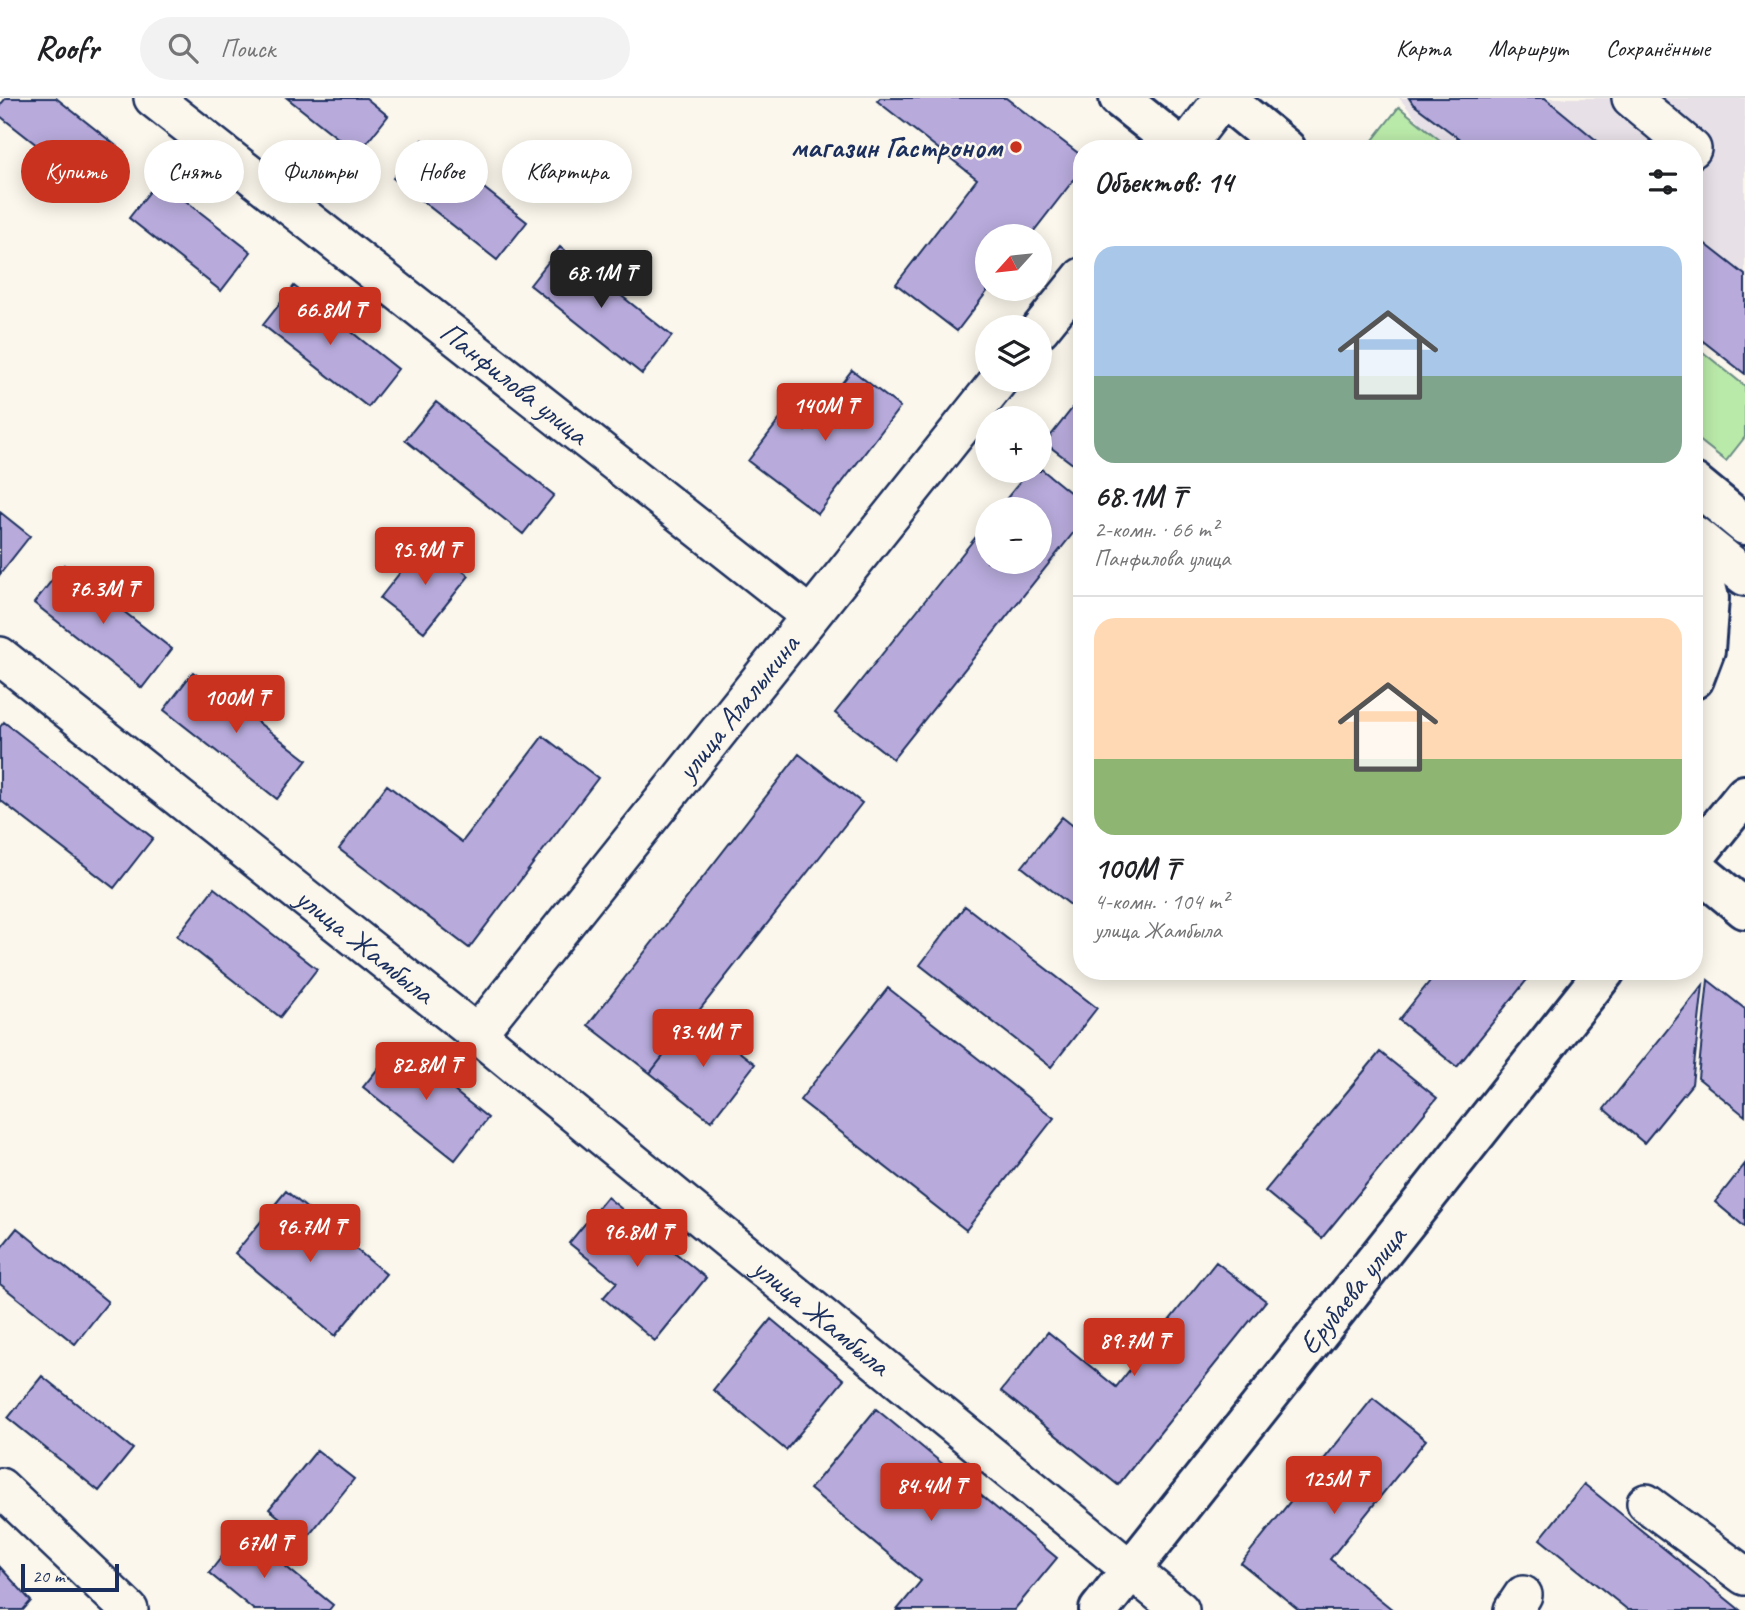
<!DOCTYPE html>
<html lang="ru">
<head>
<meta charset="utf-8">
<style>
	:root { --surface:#fff; --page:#f2f2f2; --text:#202124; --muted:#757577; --line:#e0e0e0; --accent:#c8321e }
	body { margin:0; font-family:Caveat,sans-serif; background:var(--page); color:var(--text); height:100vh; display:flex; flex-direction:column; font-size:26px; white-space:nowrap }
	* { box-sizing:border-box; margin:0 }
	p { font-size:23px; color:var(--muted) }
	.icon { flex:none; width:38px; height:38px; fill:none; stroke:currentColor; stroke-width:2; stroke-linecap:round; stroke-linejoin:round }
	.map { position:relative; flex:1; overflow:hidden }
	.sheet { position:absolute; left:1073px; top:42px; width:630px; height:840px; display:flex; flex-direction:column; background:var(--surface); border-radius:28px; box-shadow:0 4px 18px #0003 }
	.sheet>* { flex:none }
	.top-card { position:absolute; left:21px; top:42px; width:665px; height:63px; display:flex; gap:14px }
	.needle { width:46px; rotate:243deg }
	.fabs { position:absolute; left:975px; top:126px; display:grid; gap:14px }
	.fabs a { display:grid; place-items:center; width:77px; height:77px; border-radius:50%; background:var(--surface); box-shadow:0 4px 18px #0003; font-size:35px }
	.scale { position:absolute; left:21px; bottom:18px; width:98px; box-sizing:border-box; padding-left:7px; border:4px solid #1b2f5e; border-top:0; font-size:19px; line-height:24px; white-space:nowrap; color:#1b2f5e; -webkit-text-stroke:5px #fbf7ec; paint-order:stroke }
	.price { position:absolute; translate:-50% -60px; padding:0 16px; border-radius:7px; background:var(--accent); color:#fff; font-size:23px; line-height:46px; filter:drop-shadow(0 2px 4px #0008) }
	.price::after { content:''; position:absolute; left:50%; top:42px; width:21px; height:16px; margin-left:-10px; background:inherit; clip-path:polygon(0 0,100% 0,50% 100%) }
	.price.active { background:#222; color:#fff }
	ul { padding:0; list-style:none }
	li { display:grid; align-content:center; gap:14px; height:371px; padding:0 21px }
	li+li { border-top:2px solid var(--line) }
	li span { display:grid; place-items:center; height:217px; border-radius:21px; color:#555 }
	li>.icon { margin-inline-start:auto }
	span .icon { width:126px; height:126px; fill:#fffc; stroke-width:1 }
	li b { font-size:30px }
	h2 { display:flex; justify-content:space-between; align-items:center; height:84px; padding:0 21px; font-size:30px }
	.tag { padding:0 24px; border-radius:32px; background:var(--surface); box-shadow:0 4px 18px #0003; font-size:24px; line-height:63px }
	.tag.active { background:var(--accent); color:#fff }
	header { display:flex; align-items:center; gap:42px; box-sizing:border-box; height:98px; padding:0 35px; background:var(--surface); border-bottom:2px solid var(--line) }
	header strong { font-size:33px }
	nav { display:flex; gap:38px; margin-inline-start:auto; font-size:24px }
	.search { width:490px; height:63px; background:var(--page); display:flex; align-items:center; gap:18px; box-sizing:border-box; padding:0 24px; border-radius:38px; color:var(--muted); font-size:26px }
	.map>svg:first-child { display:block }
	.built { fill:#e7e0e7 }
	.green { fill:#baeaa9; stroke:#6a8c84; stroke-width:2 }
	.building { fill:#b8abdc; stroke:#1b2f5e; stroke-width:2 }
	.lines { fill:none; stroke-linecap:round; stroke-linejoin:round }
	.minor-casing { stroke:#1b2f5e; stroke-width:42 }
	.major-casing { stroke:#1b2f5e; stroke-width:44 }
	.minor { stroke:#fbf7ec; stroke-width:37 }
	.major { stroke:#fbf7ec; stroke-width:38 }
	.poi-dot { fill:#c8321e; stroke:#fbf7ec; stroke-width:2.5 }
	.labels { text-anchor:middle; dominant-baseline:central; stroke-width:5; stroke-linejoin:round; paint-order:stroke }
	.poi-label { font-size:30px; font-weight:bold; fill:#1b2f5e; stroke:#fbf7ec; text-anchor:end }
	.street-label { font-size:30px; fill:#1b2f5e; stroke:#fbf7ec }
</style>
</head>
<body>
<header>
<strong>Roofr</strong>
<div class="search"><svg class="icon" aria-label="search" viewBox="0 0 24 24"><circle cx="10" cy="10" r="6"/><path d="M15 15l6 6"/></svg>Поиск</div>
<nav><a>Карта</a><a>Маршрут</a><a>Сохранённые</a></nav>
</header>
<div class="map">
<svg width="1745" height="1512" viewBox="0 0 1745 1512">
	<rect width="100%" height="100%" fill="#fbf7ec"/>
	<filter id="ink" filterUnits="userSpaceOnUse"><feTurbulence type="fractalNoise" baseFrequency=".0143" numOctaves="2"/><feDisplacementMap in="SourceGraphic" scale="14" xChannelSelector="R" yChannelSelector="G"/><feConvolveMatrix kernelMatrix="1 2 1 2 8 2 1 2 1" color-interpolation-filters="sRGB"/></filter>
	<g filter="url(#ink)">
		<path class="built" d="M1399 0H1745V277L1694 237V51H1453L1422 27Z"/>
		<path class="green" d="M1399 9 1451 51H1366Z
			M1694 247 1745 288V339L1726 363 1694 338Z"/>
		<path class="building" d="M6 0H56L124 54 94 92 0 18V7Z
			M287 0H366L388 18 358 56Z
			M880 0H1006L1082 58V71L1030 138H987V191H989L957 233 896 186 977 81 877 3Z
			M1409 0H1545L1607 51H1473L1413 6Z
			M423 42 527 124 497 162 393 80Z
			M159 82 251 154 221 193 129 120Z
			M1694 137 1745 177V276L1694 236Z
			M560 149 672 238 642 276 530 187Z
			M294 188 398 271 368 309 263 227Z
			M852 272 900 309 818 416 748 363 784 316 805 333Z
			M1082 298V373L1045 345Z
			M436 304 554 397 523 436 405 342Z
			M1040 370 1082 404V424L893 661 835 615 987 425V464H1040V411H998L1029 373H1040Z
			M0 414 30 438 0 476Z
			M425 443 469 478 424 534 380 500Z
			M64 467 172 551 142 590 34 505Z
			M193 574 307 662 277 701 164 612Z
			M4 624 153 740 114 790 0 702V629Z
			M543 638 598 680 469 850 339 751 387 687 462 744Z
			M799 656 862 705 650 975 588 927Z
			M1062 719 1082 735V816L1022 769Z
			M214 790 317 871 280 919 177 838Z
			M965 808 1097 910 1051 969 920 867Z
			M1438 873H1534L1457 969 1399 922Z
			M1708 882 1745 911V1018L1698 980Z
			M1703 887 1692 986 1644 1045 1604 1011Z
			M888 890 1054 1020 966 1132 800 1002Z
			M694 919 755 966 711 1023 650 975Z
			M397 947 488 1020 455 1062 363 989Z
			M1380 954 1437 1000 1322 1140 1265 1093Z
			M1745 1066V1129L1715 1104Z
			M286 1093 386 1176 335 1238 235 1155Z
			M607 1099 706 1180 655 1243 603 1200 617 1184 569 1145Z
			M17 1130 108 1204 75 1246 0 1186V1151Z
			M1216 1164 1266 1203 1118 1387 1001 1293 1048 1234 1116 1289Z
			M771 1221 844 1282 786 1352 713 1292Z
			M42 1278 133 1351 99 1393 8 1320Z
			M1373 1300 1426 1342 1330 1461 1393 1512H1299L1241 1465Z
			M876 1311 1057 1460 1014 1512H897L921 1483 810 1391Z
			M317 1352 354 1381 306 1441 269 1411Z
			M1584 1386 1740 1512H1628L1540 1441Z
			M242 1433 333 1507 329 1512H254L209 1475Z
			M0 1469 31 1503 23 1512H0Z"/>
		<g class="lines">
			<defs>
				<g id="minor">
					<path id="s1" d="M153 0 810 518"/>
					<path d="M1631 0 1692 51"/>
					<path d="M1184 51 1223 0"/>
					<path d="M1040 231 1082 179"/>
					<path id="s2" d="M0 558 477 936 1180 1512"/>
					<path id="s3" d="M477 936 999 282"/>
					<path d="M0 1389 129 1512"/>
					<path d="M1646 1405 1745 1478"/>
					<path d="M1513 1512 1523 1497"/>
				</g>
				<g id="major">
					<path d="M1119 0 1183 51"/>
					<path d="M1224 0 1286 51"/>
					<path d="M1694 385 1745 427"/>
					<path d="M1694 437 1745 478"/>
					<path d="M1694 439 1709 500 1705 552 1694 581"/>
					<path d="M1694 760 1745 697"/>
					<path d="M1694 769 1745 811"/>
					<path id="s4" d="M1099 1512 1605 873"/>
				</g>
			</defs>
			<use href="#minor" class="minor-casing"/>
			<use href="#major" class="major-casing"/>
			<use href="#minor" class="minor"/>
			<use href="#major" class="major"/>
		</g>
	</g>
	<circle class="poi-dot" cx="1016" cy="49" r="7"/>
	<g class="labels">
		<g class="poi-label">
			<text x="1002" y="49">магазин Гастроном</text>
		</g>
		<g class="street-label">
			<text stroke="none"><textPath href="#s1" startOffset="460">Панфилова улица</textPath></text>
			<text stroke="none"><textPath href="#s3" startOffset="418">улица Алалыкина</textPath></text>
			<text stroke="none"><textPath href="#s2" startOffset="466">улица Жамбыла</textPath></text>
			<text stroke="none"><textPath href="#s4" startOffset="408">Ерубаева улица</textPath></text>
			<text stroke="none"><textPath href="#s2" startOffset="1054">улица Жамбыла</textPath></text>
		</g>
	</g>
</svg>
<div class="fabs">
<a><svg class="needle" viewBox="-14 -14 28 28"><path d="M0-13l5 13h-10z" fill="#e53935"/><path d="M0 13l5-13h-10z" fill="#757577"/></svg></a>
<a><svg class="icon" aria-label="layers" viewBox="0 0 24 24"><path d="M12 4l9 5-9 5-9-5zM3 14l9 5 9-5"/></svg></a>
<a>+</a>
<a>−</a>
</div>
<div class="scale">20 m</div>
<b class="price active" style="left:601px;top:212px">68.1M ₸</b>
<b class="price" style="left:330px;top:249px">66.8M ₸</b>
<b class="price" style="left:825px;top:345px">140M ₸</b>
<b class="price" style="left:425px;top:489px">95.9M ₸</b>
<b class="price" style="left:103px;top:528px">76.3M ₸</b>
<b class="price" style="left:236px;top:637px">100M ₸</b>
<b class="price" style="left:703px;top:971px">93.4M ₸</b>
<b class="price" style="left:426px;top:1004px">82.8M ₸</b>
<b class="price" style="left:310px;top:1166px">96.7M ₸</b>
<b class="price" style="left:637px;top:1171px">96.8M ₸</b>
<b class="price" style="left:1134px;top:1280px">89.7M ₸</b>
<b class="price" style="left:1334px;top:1418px">125M ₸</b>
<b class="price" style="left:931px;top:1425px">84.4M ₸</b>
<b class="price" style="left:264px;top:1482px">67M ₸</b>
<div class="top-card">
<a class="tag active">Купить</a>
<a class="tag">Снять</a>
<a class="tag">Фильтры</a>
<a class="tag">Новое</a>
<a class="tag">Квартира</a>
</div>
<section class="sheet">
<h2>Объектов: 14<svg class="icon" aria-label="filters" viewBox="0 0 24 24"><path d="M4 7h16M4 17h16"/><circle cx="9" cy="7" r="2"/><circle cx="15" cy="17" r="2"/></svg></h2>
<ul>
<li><span style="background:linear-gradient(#a9c7e8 60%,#7fa58c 0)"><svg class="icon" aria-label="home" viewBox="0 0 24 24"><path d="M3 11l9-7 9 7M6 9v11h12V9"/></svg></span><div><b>68.1M ₸</b><p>2-комн. · 66 m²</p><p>Панфилова улица</p></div></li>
<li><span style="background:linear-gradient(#ffd9b3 65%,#8fb573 0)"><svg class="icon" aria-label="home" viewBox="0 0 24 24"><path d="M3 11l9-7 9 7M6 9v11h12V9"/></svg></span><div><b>100M ₸</b><p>4-комн. · 104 m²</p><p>улица Жамбыла</p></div></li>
</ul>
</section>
</div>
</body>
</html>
